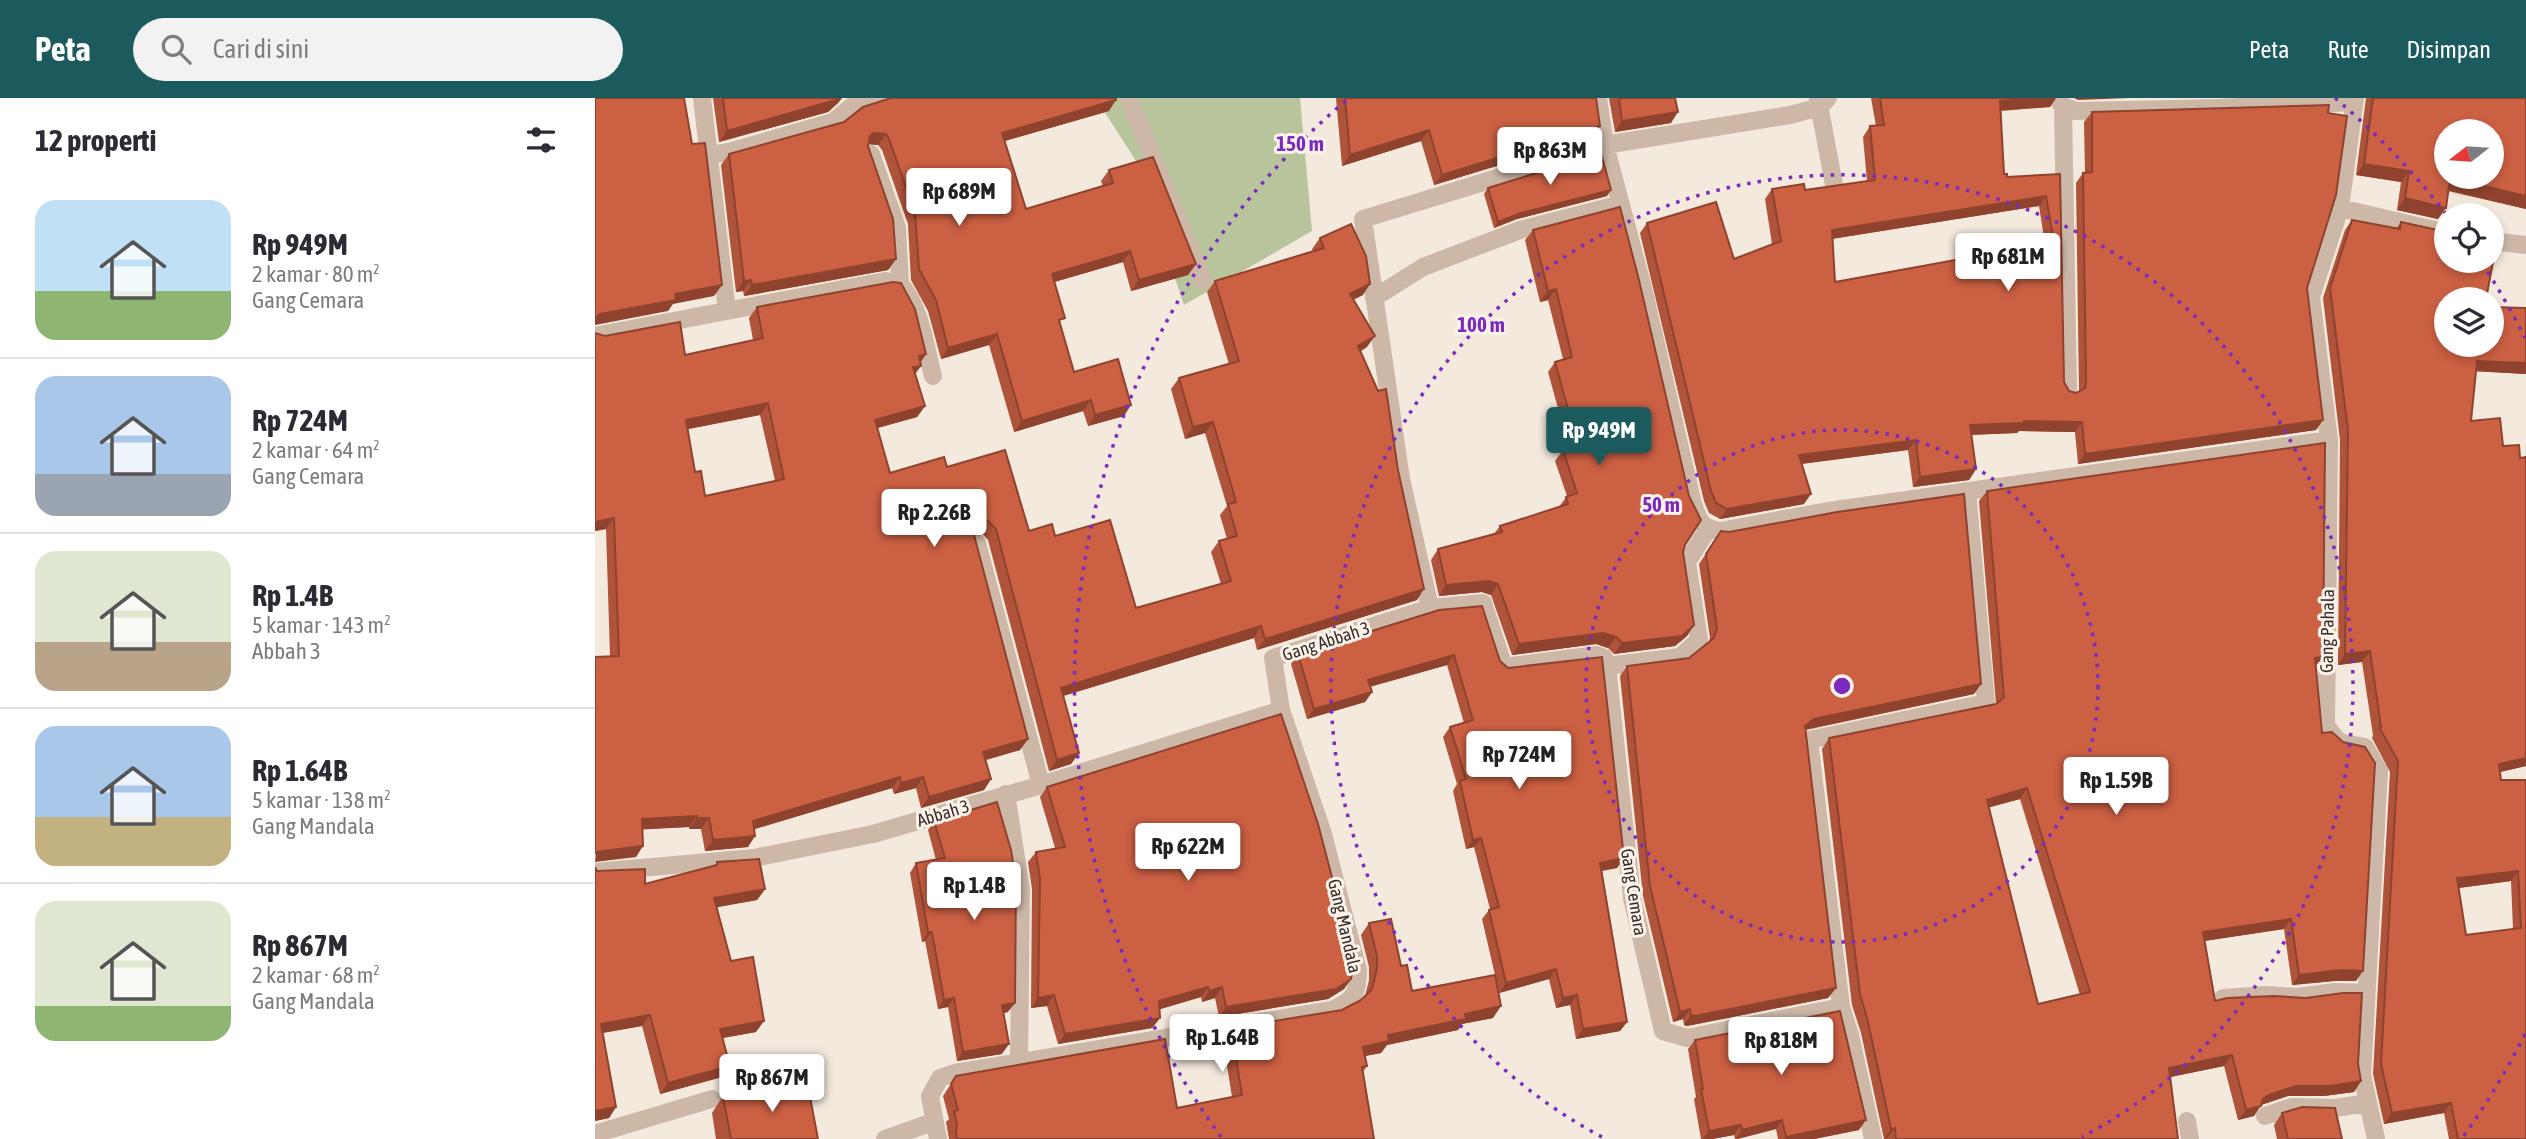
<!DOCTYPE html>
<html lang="id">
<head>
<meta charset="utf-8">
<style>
	:root { --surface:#fff; --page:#f2f2f3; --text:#2b2b33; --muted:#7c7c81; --line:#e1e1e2; --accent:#1c5b5d }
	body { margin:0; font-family:"Asap Condensed",sans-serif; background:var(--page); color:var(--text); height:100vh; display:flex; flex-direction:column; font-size:26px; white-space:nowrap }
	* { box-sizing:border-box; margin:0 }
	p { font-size:23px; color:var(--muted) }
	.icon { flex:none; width:38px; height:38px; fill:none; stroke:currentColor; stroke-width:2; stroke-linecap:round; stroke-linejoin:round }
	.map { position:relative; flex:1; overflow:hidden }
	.details { display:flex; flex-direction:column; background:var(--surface); width:595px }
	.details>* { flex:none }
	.needle { width:46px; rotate:253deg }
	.tools { position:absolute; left:1839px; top:21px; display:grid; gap:14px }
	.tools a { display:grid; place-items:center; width:70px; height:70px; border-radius:50%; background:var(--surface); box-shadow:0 4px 10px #0003; font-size:35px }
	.price { position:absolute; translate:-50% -60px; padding:0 16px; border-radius:7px; background:#fff; color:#222; font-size:23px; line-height:46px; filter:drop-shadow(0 2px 4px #0008) }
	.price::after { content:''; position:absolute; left:50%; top:42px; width:21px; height:16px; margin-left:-10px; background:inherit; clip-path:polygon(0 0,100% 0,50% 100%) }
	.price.current { background:var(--accent); color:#fff }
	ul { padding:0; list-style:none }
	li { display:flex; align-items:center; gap:21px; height:175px; padding:0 35px }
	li+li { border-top:2px solid var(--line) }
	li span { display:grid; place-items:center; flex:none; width:196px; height:140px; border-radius:21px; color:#555 }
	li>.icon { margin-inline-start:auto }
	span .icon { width:84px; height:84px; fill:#fffc; stroke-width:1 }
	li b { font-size:30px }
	h2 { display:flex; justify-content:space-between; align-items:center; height:84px; padding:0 35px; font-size:30px }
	header { display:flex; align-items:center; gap:42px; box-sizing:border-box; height:98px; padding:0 35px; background:var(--accent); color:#fff }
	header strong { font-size:33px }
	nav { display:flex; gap:38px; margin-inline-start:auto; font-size:24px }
	.search { width:490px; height:63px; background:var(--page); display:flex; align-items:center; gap:18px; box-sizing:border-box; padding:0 24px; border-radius:38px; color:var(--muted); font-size:26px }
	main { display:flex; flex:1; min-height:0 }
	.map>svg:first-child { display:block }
	.green { fill:#b8c49c }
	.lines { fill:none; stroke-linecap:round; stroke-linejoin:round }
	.service { stroke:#cdb8a8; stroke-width:18 }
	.minor { stroke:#cdb8a8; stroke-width:18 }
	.wall { fill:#af533a; fill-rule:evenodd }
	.shaded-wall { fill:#8f432f }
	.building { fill:#cc6043; stroke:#8f432f; stroke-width:2; fill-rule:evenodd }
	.ring { fill:none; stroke:#7b2cbf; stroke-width:3.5; stroke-dasharray:3.5 7 }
	.labels { text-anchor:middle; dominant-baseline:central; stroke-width:6; stroke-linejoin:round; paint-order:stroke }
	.street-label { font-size:18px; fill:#392d29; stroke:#fbf3ea }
	.centre { fill:#7b2cbf; stroke:#fbf3ea; stroke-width:3.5 }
	.ring-label { font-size:21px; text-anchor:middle; font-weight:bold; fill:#7b2cbf; stroke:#fbf3ea; stroke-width:6; stroke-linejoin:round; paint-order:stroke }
</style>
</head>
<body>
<header>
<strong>Peta</strong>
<div class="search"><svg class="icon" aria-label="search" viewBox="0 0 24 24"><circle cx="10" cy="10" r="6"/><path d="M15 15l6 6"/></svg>Cari di sini</div>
<nav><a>Peta</a><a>Rute</a><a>Disimpan</a></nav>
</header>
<main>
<section class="details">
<h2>12 properti<svg class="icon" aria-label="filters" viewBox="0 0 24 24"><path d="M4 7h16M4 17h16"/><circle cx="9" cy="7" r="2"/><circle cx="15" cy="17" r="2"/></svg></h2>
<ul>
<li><span style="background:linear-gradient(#bfe0f5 65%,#8fb573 0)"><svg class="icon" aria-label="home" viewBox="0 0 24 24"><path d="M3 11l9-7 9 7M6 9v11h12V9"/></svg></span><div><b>Rp 949M</b><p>2 kamar · 80 m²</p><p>Gang Cemara</p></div></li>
<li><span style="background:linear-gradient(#a9c7e8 70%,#9aa5b1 0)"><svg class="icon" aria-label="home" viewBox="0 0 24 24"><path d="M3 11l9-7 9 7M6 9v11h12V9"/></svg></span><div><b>Rp 724M</b><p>2 kamar · 64 m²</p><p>Gang Cemara</p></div></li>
<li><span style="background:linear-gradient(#dfe7d0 65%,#b9a48a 0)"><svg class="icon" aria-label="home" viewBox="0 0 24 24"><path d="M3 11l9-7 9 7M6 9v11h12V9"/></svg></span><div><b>Rp 1.4B</b><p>5 kamar · 143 m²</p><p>Abbah 3</p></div></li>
<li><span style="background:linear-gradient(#a9c7e8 65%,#c2b280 0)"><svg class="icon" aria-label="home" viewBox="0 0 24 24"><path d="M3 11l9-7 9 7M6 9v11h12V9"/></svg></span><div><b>Rp 1.64B</b><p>5 kamar · 138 m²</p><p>Gang Mandala</p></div></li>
<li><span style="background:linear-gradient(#dfe7d0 75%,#8fb573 0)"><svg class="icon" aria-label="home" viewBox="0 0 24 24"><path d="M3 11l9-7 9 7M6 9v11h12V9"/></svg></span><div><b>Rp 867M</b><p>2 kamar · 68 m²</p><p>Gang Mandala</p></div></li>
</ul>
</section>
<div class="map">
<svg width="1931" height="1041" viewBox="0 0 1931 1041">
	<rect width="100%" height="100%" fill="#f4e9dd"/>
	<path class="green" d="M509 0H705L717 133 589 207 541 63 509 13Z"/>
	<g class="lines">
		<path class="service" d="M1009 560 1012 568 1037 800 1068 933 1092 940 1246 909 1255 937 1278 1041
			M1246 909 1214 642 1391 605 1372 393
			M290 1041 338 1024"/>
		<path class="minor" d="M107 0 132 213
			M534 0 608 183
			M1003 0 1010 47 1048 190 1098 406C1104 423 1106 430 1125 433L1233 413 1734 342
			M1462 0 1468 8 1481 13 1624 10 1759 4
			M1760 0 1745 110 1716 199 1734 342 1731 628 1744 644 1770 649 1784 673 1767 977 1781 1041
			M1223 1 1239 87
			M1468 8 1473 294
			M276 56 302 130 305 186
			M114 57 134 54 238 24 261 5 284 0
			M1745 110 1852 135
			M1897 143 1931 147
			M779 200 828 169 925 132 1026 106
			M0 238 290 183 305 186C326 210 330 248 338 278
			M382 445 446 687
			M835 510 806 381 768 121 1010 47 1195 17 1225 9 1233 0
			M1012 568 1085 559 1104 542 1092 464 1113 431
			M411 696 426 791 424 964
			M0 774 159 760 278 736 446 687 686 612
			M1628 900 1672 897 1702 899 1740 894 1771 895
			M1670 1018 1697 1009 1740 1010 1773 1005
			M1592 1023 1595 1041
			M0 1036 117 1001
			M343 1041 335 998 345 980 360 975 737 912C760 901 762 897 763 872L728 736 686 612 678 560 835 510 888 505 909 569 1002 557 1009 560"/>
	</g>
	<path class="wall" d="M118 0H247L243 5 233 14 124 44Z
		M741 0H1001L997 39 839 87 826 43 747 68Z
		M1014 0H1080L1076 25 1020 34Z
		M1276 0H1461L1455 9 1406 13 1409 76 1412 79 1465 76 1469 284 1474 293 1481 295 1484 293 1481 85 1488 75H1490L1489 24 1497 14 1712 190 1728 322 1721 332 1483 366 1480 334 1424 333 1422 335 1376 337 1381 371 1374 382 1318 389 1313 352 1207 366 1209 406 1125 421 1114 415 1109 403 1045 135 1052 125 1139 161 1177 146 1170 101 1177 91 1210 92 1272 83 1268 39 1275 28H1281ZM1444 108 1450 146 1240 184 1237 141Z
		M1771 0H1931V111L1853 93 1843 121 1802 112 1806 84 1761 77Z
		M514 13 410 43 431 111 508 88 506 83 514 72 601 166 593 177 536 193 528 164 459 184 465 227 479 274 529 318 493 328 488 313 419 334 394 247 346 261 333 213 316 182 313 126 287 52 283 47 273 46V48L301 161 293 172 149 198 148 193 141 194 126 67 134 56 249 24Z
		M893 90 1012 98 922 121 899 130 889 96Z
		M1757 122 1801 131 1806 124 1845 144 1852 201 1931 276 1881 273 1876 323 1931 668 1905 674 1906 682H1931V1041H1854L1849 1015 1789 1026 1778 976 1795 674 1777 640 1778 637 1767 564 1743 567 1745 342 1728 200 1750 132ZM1916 783 1918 831 1871 837 1864 790Z
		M938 132 1090 447 1088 454 1099 527 1092 538 1080 548 1019 556 1013 550 1001 546 917 557 896 497 887 494 844 498 836 462 843 451 899 436 905 428 964 409 972 398 960 363 968 352 974 350 953 274 960 264 968 261 953 202 945 204 930 142Z
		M725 140 768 197 759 201 772 249 766 253 822 502 662 552 659 540 468 598 484 655 476 666 454 673 393 442 386 434 379 436 433 641 425 652 391 662 396 681 389 692 326 710 321 690 299 696 297 690 159 731 153 749 110 753 106 731H94V729L47 731 41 759 15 558 11 431 0 433V235L90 257 158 242 154 220 162 209 325 265 320 276 330 308 322 319 282 330 295 375 352 369 434 433 460 438 541 510 626 486 616 454 624 443 632 441 625 417 632 408 610 335 590 341 576 291 584 280 634 266 612 194 620 183 718 153 717 151ZM165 317 180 383 110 398 100 374 93 331Z
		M1392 393 1721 569 1727 635 1761 883H1739L1697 887 1689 831 1610 843 1620 903 1763 966 1766 983 1759 994 1729 998H1693L1666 1007 1659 1018 1643 1022 1629 968 1575 979 1583 1041H1289L1266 935 1257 907 1227 651 1234 640 1401 606 1384 403ZM1425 701 1485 897 1443 906 1394 709Z
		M1126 433 1386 586 1379 596 1211 632 1241 890 1233 900 1092 928 1089 927 1088 921 1078 924 1048 798 1025 578 1032 568 1094 560 1114 544 1115 540 1104 466Z
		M844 512 905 563 1029 760 1022 770 1007 773 1032 924 1025 933 981 941 975 907 961 910 954 881 904 895 900 878 898 920 867 926 863 932 792 947 786 955 770 958 772 968 768 974 779 1041H354L351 1024 354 1021 348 998 361 978 582 1010 637 999 628 942 636 930 747 912 766 902 770 898 774 882V869L766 837 774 825 806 868 817 893 900 877 887 821 894 812 895 811 879 749 871 751 858 693 862 686 848 639 855 629 869 625 852 567 775 589 777 594 770 604 712 621 696 566 703 556Z
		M452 689 756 881 749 891 733 901 624 919 620 900 607 904 606 899 564 911 565 920 557 930 463 946 452 908 436 910 437 791 433 764 441 754 460 750 445 699Z
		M339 723 413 914 408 915 407 956 362 963 353 909 343 911 330 843 327 844 315 775 321 765 341 762 333 732Z
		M122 764 170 791 162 802 122 809 136 863 161 934 127 940V979L65 996 47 928 8 935 21 1009 14 1020 0 1023 2 773 50 786 120 767Z
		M1100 942 1264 1032 1219 1041H1183L1181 1031 1143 1041H1140L1139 1037 1117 1041H1106L1099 1001 1101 999 1093 951Z
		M128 998 223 1041H121L117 1015Z
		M1687 1015 1747 1041H1682L1679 1027Z"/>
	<path class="shaded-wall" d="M243 0H247L243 5 233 14 124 44 132 33Z
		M1449 0H1461L1455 9 1398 13 1405 3Z
		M1479 0H1534L1483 2Z
		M521 2 514 13 399 46 407 35Z
		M1083 14 1076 25 1020 34 1027 23Z
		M1005 28 997 39 839 87 847 77Z
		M834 32 826 43 747 68 755 57Z
		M279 35 291 36 283 47 272 46 275 38Z
		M1769 66 1814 73 1806 84 1761 77Z
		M1855 80 1931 98V111L1847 91Z
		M1016 92 1012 98 922 121 899 130 903 124 926 115Z
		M1451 98 1444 108 1229 142 1237 132Z
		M1810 100 1851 110 1843 121 1802 112Z
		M535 153 528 164 449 187 457 176Z
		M301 161 293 172 149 198 157 187Z
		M601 166 593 177 536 193 544 182Z
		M156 182 148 193 141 194 149 183Z
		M775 186 768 197 748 207 755 196Z
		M127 187 119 198 78 206 73 213 0 227V221L5 216 80 196Z
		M961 191 953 202 945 204 953 193Z
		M402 236 394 247 346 261 353 250Z
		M780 238 772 249 755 259 763 248Z
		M331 256 324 267V258Z
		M1882 263 1931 265V276L1875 273Z
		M326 268 318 279V269Z
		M496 302 488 313 419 334 427 323Z
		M173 305 165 317 83 333 91 322Z
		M536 307 529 318 493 328 500 317Z
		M330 308 322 319 272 333 280 322Z
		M1728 322 1721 332 1483 366 1490 356Z
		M1429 323 1487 324 1480 334 1424 333 1422 335 1368 337 1375 327Z
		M618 324 610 335 590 341 598 329Z
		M1321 342 1313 352 1197 367 1204 357Z
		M1381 371 1374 382 1318 389 1325 379Z
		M1216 396 1209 406 1125 421 1132 411Z
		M19 420 11 431 0 433V424Z
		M393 423 386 434 375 437 382 425Z
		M894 483 903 486 896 497 887 494 844 498 851 487Z
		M829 491 822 502 662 552 670 541Z
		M1099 527 1092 538 1080 548 1019 556 1027 545Z
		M666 528 659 540 458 601 466 590Z
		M1008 535 1021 539 1013 550 1001 546 917 557 924 546Z
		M1775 553 1767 564 1743 567 1750 556Z
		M859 557 852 567 766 591 773 582Z
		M1728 559 1720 569V560Z
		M1386 586 1379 596 1212 631 1203 638 1210 628 1219 621Z
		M777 594 770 604 712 621 719 611Z
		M433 641 425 652 380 665 388 654Z
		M484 655 476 666 454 673 462 662Z
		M1931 660V668L1896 676 1904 666Z
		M305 679 297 690 150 734 158 723Z
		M328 679 321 690 299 696 306 685Z
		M396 681 389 692 326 710 334 699Z
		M1432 690 1425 701 1385 712 1392 702Z
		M102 718 94 729 39 732 47 721Z
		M102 720H114L106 731H94Z
		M160 738 153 749 110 753 118 742Z
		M886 740 879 749 871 751 878 742Z
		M48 748 41 759 0 764 1 754Z
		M1029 760 1022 770 998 774 1005 765Z
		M1923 773 1916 783 1855 791 1862 780Z
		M170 791 162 802 112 811 119 800Z
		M1696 821 1689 831 1601 844 1608 834Z
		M333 834H337L330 843 327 844Z
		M961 871 954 881 904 895 911 885Z
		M1746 872 1768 873 1761 883H1739L1697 887 1704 877Z
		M756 881 749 891 733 901 624 919 631 909Z
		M613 889 606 899 556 914 564 903Z
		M627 889 620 900 607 904 614 893Z
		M1241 890 1233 900 1092 928 1089 927 1096 917Z
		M459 897 452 908 436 910 443 900Z
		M982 897 975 907 961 910 968 900Z
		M359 900 353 909 343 911 349 902Z
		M420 905 413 914 400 917 407 907Z
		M906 908 898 920 867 926 863 932 792 947 786 955 760 960 768 949 793 937 870 916Z
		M1095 911 1088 921 1078 924 1085 914Z
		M55 917 47 928 0 936 6 926Z
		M565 920 557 930 463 946 470 936Z
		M169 923 161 934 117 942 125 931Z
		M1032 924 1025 933 981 941 988 931Z
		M414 946 407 956 362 963 368 954Z
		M1637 957 1629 968 1566 981 1574 970Z
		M135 968 127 979 65 996 73 985Z
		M1766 983 1759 994 1729 998H1693L1666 1007 1659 1018 1643 1022 1651 1012 1674 997 1701 988Z
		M1856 1005 1849 1015 1789 1026 1797 1015Z
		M21 1009 14 1020 0 1023V1013Z
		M1187 1022 1181 1031 1141 1041 1147 1032Z
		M1271 1022 1264 1032 1219 1041H1189L1191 1039Z
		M1146 1027 1139 1037 1117 1041H1108L1114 1033Z
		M1300 1030 1292 1040 1289 1041 1296 1031Z"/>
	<path class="building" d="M0 0H89L97 46 110 45 127 187 80 196 81 202 5 216 0 221Z
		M128 0H243L241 2 132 33Z
		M296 0H521V2L407 35 431 111 518 85 514 72 558 59 601 166 544 182 535 153 457 176 470 220 464 222 479 274 523 261 536 307 500 317 496 302 427 323 402 236 353 250 341 202 324 171 320 115 294 41 291 36 279 35 275 38 273 48 298 121 301 161 157 187 156 182 149 183 134 56 249 24 268 9Z
		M750 0H1001L1005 28 847 77 834 32 755 57Z
		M1024 0H1080L1083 14 1027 23Z
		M1285 0H1449L1405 3 1409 76H1412V79L1465 76 1469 284 1474 293 1481 295 1490 290 1491 284 1488 75 1497 74V14L1734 7 1733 15 1752 18 1741 97 1712 190 1728 322 1490 356 1487 324 1429 323V325L1375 327 1381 371 1325 379 1321 342 1204 357 1216 396 1132 411 1121 405 1116 393 1052 125 1121 104 1139 161 1186 143 1177 91 1209 86 1210 92 1280 82 1275 28 1289 27ZM1451 98 1459 144 1240 184 1237 132Z
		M1778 0H1931V98L1855 80 1851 110 1810 100 1814 73 1769 66ZM1852 33H1897V79H1852Z
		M1006 55 1016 92 926 115 903 124 893 90Z
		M1025 109 1044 182 1094 398 1106 422 1090 447 1088 454 1099 527 1087 538 1027 545 1021 539 1008 535 924 546 903 486 894 483 851 487 843 451 907 434 905 428 973 406 971 399 982 395 968 352 983 347 960 264 977 259 961 191 953 193 938 132Z
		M1757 122 1805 131 1806 124 1847 133 1845 144 1852 145V163H1897V154H1900L1891 201H1852V247H1897V209L1931 210V265L1882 263 1876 323 1905 320 1908 348 1924 347 1925 360 1931 359V660L1904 666 1906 682H1931V1041H1863L1856 1005 1797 1015 1786 966 1803 663 1784 629H1786L1775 553 1750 556 1753 332 1735 190ZM1923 773 1926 830 1871 837 1862 780Z
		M756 126 771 158 775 186 755 196 780 238 763 248 783 293 791 291 803 372 829 491 670 541 666 528 466 590 484 655 462 662 401 431 393 423 382 425 379 437 433 641 388 654 396 681 334 699 328 679 306 685 305 679 158 723 160 738 118 742 114 720H102V718L47 721 48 748 1 754 0 756V559L24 558 19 420 0 424V235L10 238 85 224 90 257 168 240 162 209 298 184 306 185 320 211 331 256 324 258 326 268 318 269 330 308 280 322 295 375 349 359 352 369 410 352 434 433 457 426 460 438 515 422 541 510 636 483 624 443 642 438 633 406 641 404 618 324 598 329 584 280 644 263 620 183 729 150 725 140ZM173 305 189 381 110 398 106 373 100 374 91 322Z
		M1730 345 1728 559 1720 560 1727 635 1737 634 1748 644 1770 649 1780 665 1768 873 1746 872 1704 877 1696 821 1608 834 1620 903 1632 900 1679 898 1711 900 1748 895H1767L1763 966 1766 983 1736 988H1701L1674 997 1668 1001 1666 1008 1651 1012 1637 957 1574 970 1583 1041H1301L1300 1030 1296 1031 1273 924 1265 896 1234 640 1401 606 1409 599 1392 393ZM1432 690 1495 894 1443 906 1392 702Z
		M1369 396 1386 586 1219 621 1210 628 1241 890 1100 918 1096 917 1095 911 1085 914 1055 788 1032 568 1094 560 1119 540 1122 530 1111 456 1126 433 1134 434 1242 414Z
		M887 508 905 563 913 570 1007 559 1029 760 1005 765 1032 924 988 931 982 897 968 900 961 871 911 885 894 812 904 809 886 740 878 742 865 683 871 681 855 629 878 622 859 557 773 582 777 594 719 611 703 556 844 512Z
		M686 616 723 726 759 863 756 881 741 891 631 909 627 889 614 893 613 889 564 903 565 920 470 936 459 897 443 900 445 781 441 754 470 749 452 689Z
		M402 704 416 752 421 782 420 905 407 907 414 946 368 954 359 900 349 902 337 834H333L321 765 350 760 339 723Z
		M164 761 170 791 119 800 136 863 158 859 169 923 125 931 135 968 73 985 55 917 6 926 21 1009 0 1013V769L2 773 50 771V786L122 767V764Z
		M796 821 806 868 812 867 817 893 900 877 906 908 870 916 871 921 793 937 794 943 768 949 772 968 767 969 779 1041H362L361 1035 362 1027 359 1013 363 1012 356 986 361 978 570 941 582 1010 647 997 636 930 747 912 766 902 777 891 782 870V858L774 825Z
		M1245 913 1271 1022 1191 1039 1187 1022 1147 1032 1146 1027 1114 1033 1106 991H1108L1100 942Z
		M212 983 223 1041H136L128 998Z
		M1707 1009 1740 1010 1747 1041H1693L1687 1015Z"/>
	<g class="ring">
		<circle cx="1247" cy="588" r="256"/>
		<path d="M1007 1039A511 511 0 1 1 1487 1039"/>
		<path d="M1930 936A767 767 0 0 1 1868 1039M626 1039A767 767 0 0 1 754 0M1740 0A767 767 0 0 1 1851 116M1887 165A767 767 0 0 1 1930 240"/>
	</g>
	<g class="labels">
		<g class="street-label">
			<text transform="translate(1732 533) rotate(-89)">Gang Pahala</text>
			<text transform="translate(731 543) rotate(-18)">Gang Abbah 3</text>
			<text transform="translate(348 715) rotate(-17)">Abbah 3</text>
			<text transform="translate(1039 794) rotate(81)">Gang Cemara</text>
			<text transform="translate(750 828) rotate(77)">Gang Mandala</text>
		</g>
	</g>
	<circle cx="1247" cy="588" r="10" class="centre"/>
	<g class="ring-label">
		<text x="705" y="53">150 m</text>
		<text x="886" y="234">100 m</text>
		<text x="1066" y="414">50 m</text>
	</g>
</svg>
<div class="tools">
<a><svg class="needle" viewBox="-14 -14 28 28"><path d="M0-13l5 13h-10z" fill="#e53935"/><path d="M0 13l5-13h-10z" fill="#7c7c81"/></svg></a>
<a><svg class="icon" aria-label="locate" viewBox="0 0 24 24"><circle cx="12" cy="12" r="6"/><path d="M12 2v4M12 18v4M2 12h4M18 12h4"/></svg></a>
<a><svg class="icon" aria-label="layers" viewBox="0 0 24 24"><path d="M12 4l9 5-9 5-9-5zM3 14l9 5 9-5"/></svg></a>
</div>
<b class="price" style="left:955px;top:89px">Rp 863M</b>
<b class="price" style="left:364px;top:130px">Rp 689M</b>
<b class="price" style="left:1413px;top:195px">Rp 681M</b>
<b class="price current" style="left:1004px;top:369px">Rp 949M</b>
<b class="price" style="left:339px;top:451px">Rp 2.26B</b>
<b class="price" style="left:924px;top:693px">Rp 724M</b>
<b class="price" style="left:1521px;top:719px">Rp 1.59B</b>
<b class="price" style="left:593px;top:785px">Rp 622M</b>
<b class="price" style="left:379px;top:824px">Rp 1.4B</b>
<b class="price" style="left:627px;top:976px">Rp 1.64B</b>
<b class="price" style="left:1186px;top:979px">Rp 818M</b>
<b class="price" style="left:177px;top:1016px">Rp 867M</b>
</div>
</main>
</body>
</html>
